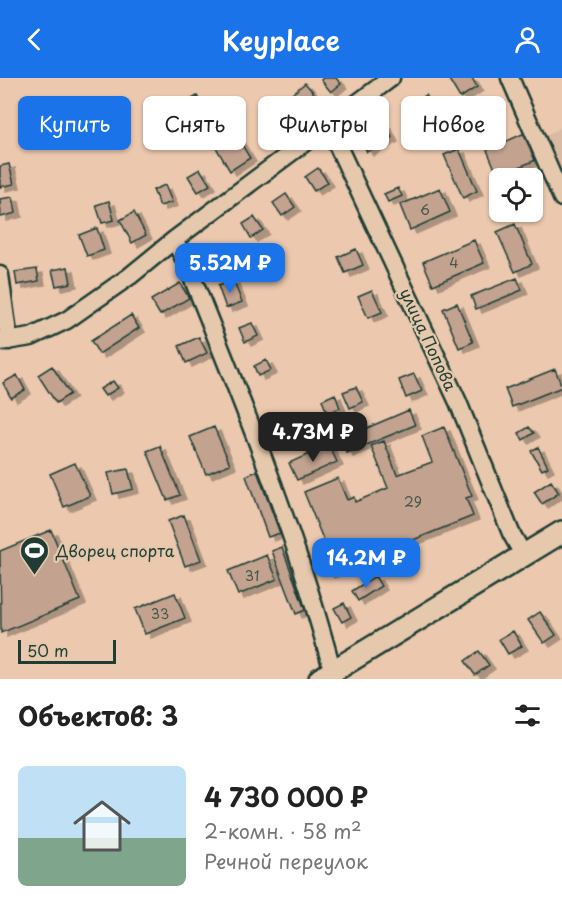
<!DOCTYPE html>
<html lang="ru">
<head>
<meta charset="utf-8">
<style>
	:root { --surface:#fff; --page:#f6f6f6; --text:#222; --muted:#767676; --accent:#1a73e8 }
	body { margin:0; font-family:"Playpen Sans",sans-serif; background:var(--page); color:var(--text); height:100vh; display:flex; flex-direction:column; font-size:22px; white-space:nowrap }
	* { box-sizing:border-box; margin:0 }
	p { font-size:20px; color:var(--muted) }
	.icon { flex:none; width:33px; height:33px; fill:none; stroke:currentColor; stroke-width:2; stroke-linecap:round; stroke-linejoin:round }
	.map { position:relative; height:601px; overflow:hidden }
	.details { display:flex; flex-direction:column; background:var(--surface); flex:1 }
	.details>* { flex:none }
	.hud { position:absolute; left:18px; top:18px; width:526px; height:54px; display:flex; gap:12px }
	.fabs { position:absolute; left:489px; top:90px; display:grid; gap:12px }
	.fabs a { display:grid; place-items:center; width:54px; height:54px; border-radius:9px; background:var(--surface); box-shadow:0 2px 4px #0004; font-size:30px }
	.scale { position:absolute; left:18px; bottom:15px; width:98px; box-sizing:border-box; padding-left:6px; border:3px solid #1f3d34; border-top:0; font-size:16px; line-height:21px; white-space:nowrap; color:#1f3d34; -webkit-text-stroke:4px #e6c9ad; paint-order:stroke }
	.price { position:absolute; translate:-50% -51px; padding:0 14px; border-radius:12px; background:var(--accent); color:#fff; font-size:20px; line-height:39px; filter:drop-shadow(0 2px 3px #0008) }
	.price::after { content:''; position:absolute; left:50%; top:36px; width:18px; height:14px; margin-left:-9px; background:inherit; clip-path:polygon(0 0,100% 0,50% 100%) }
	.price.on { background:#222; color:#fff }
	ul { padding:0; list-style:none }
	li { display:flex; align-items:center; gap:18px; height:150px; padding:0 18px }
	li span { display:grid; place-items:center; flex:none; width:168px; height:120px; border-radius:9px; color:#555 }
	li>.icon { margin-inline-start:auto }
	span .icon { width:72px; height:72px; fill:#fffc; stroke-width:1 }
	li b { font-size:26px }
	h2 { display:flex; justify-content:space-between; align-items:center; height:72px; padding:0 18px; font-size:26px }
	.tag { padding:0 21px; border-radius:9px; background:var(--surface); box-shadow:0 2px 4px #0004; font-size:21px; line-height:54px }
	.tag.on { background:var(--accent); color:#fff }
	header { display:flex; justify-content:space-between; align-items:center; height:78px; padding:0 18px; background:var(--accent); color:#fff; font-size:27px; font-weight:600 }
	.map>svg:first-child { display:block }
	.built { fill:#dbbaa3 }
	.building { fill:#c3a290; stroke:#1f3d34; stroke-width:1.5; filter:url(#shadow) }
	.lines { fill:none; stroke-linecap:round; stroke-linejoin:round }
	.minor-casing { stroke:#1f3d34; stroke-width:21 }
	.major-casing { stroke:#1f3d34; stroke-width:26 }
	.minor { stroke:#e6c9ad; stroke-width:16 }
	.major { stroke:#e6c9ad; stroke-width:21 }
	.labels { text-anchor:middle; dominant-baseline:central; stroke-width:4.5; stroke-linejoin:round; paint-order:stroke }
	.number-label { font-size:14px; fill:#48564b }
	.street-label { font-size:16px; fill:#1f3d34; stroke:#e6c9ad }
	.poi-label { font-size:16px; fill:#1f3d34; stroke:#e6c9ad; text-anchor:start }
</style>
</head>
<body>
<header><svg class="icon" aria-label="back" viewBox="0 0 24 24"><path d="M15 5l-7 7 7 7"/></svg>Keyplace<svg class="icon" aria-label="person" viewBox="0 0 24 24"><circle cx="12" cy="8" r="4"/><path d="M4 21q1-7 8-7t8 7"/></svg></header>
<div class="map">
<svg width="562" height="601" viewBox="0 0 562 601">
	<defs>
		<filter id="shadow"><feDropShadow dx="6" dy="4" stdDeviation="0" flood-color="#0004"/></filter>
	</defs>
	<rect width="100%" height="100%" fill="#ebc8ae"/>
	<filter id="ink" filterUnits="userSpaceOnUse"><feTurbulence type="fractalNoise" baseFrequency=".0167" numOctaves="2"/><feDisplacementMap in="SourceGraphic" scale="12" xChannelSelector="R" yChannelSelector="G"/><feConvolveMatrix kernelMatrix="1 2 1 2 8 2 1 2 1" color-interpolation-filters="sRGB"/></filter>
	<g filter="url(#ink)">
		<path class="built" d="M562 49V105L543 60Z"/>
		<path class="building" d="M323 0H336L341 6 331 14 321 2Z
			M448 0H472L477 9 460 20Z
			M305 5 320 22 306 33 292 16Z
			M426 17 436 32 422 41 412 27Z
			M197 18 200 23 204 21 207 27 215 23 250 80 230 93 211 61 206 65 186 32 188 31 185 25Z
			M283 30 294 42 283 53 272 41Z
			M385 46 392 60 367 74 360 60Z
			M527 54 538 81 498 98 487 72Z
			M459 71 477 113 463 120 444 77Z
			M9 86 14 106 0 109V88Z
			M318 90 328 104 314 113 305 99Z
			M200 91 210 107 198 114 188 98Z
			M165 107 172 124 160 128 153 112Z
			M398 110 402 118 388 124 384 116Z
			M440 110 450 134 410 152 400 127Z
			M286 116 295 129 282 138 273 125Z
			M13 119 16 135 1 139 0 121Z
			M109 123 114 142 102 145 96 127Z
			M134 134 146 157 132 165 120 142Z
			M254 139 263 152 251 160 243 146Z
			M515 146 532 186 515 194 497 154Z
			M97 150 104 172 87 178 79 157Z
			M474 162 484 185 433 207 423 184Z
			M356 171 363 187 345 195 338 179Z
			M224 183 226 189 210 197 207 191Z
			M68 189 71 205 56 208 52 192Z
			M37 191 39 203 17 207 15 194Z
			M517 200 522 212 476 231 471 218Z
			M233 202 242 224 226 230 218 208Z
			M180 205 189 220 160 237 151 222Z
			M372 212 382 234 368 240 358 218Z
			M457 225 473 264 459 270 443 231Z
			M131 237 139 250 99 276 91 263Z
			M252 245 258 258 245 264 239 250Z
			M199 259 207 275 186 285 179 268Z
			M266 282 271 292 258 298 254 288Z
			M52 288 70 316 56 325 38 297Z
			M555 291 562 309 512 329 505 311Z
			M414 296 422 313 406 320 399 302Z
			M17 297 25 312 11 320 3 305Z
			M113 303 118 310 105 318 100 311Z
			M356 309 363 324 350 330 343 314Z
			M335 316 340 330 327 335 322 322Z
			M409 332 415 347 347 375 341 361Z
			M214 349 230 386 206 396 190 359Z
			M444 349 472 418 466 420 473 438 328 496 319 474 327 471 304 414 338 400 347 422 354 419 355 424 388 410 371 368 384 363 397 397 432 384 422 358Z
			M529 349 534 355 523 362 519 355Z
			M329 367 337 384 297 402 289 385Z
			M160 368 180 417 167 422 147 373Z
			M538 369 548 389 542 392 531 373Z
			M75 385 90 418 64 429 50 396Z
			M128 391 133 411 113 416 108 395Z
			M257 393 280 455 268 459 246 398Z
			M551 403 559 415 542 426 534 414Z
			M184 437 201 482 185 488 168 443Z
			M51 452 80 522 1 555 0 473Z
			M282 469 305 532 296 536 272 473Z
			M267 477 277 501 238 517 228 493Z
			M375 498 381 508 358 523 352 513Z
			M175 515 185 540 145 556 135 531Z
			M344 525 351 539 342 544 334 530Z
			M540 534 556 557 544 565 528 542Z
			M513 553 522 568 508 576 499 561Z
			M479 573 489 587 475 597 465 583Z"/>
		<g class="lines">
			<defs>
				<path id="minor" d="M510 0 562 120
					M328 47 458 324 511 455 524 478
					M174 162 186 184C240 319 296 453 333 595
					M0 197 9 263
					M0 264 31 259 67 242 130 198 174 162 391 0"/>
				<path id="major" d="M320 601 562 454"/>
			</defs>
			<use href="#minor" class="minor-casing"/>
			<use href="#major" class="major-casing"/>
			<use href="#minor" class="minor"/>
			<use href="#major" class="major"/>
		</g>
	</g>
	<defs>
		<symbol id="stadium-pin" viewBox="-11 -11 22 30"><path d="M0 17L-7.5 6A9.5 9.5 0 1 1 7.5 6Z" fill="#1f3d34" stroke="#e6c9ad"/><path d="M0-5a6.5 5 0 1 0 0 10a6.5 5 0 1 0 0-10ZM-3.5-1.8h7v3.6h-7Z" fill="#fff"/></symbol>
	</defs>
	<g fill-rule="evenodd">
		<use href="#stadium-pin" x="18" y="456" width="33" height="45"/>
	</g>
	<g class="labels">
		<g class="number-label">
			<text x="425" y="131">6</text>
			<text x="454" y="184">4</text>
			<text x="413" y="423">29</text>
			<text x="252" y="497">31</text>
			<text x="160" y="535">33</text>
		</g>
		<g class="street-label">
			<text transform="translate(429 261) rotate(65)">улица Попова</text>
		</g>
		<g class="poi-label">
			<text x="56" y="472">Дворец спорта</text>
		</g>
	</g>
</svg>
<div class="fabs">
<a><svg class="icon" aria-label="locate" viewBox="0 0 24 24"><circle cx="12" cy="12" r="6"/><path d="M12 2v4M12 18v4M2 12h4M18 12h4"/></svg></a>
</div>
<div class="scale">50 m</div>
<b class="price" style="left:230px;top:216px">5.52M ₽</b>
<b class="price on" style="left:313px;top:385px">4.73M ₽</b>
<b class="price" style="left:366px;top:511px">14.2M ₽</b>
<div class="hud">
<a class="tag on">Купить</a>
<a class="tag">Снять</a>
<a class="tag">Фильтры</a>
<a class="tag">Новое</a>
</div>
</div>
<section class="details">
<h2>Объектов: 3<svg class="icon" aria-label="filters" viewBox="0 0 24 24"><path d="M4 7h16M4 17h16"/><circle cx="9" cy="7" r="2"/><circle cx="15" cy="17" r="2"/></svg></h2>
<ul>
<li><span style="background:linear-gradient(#bfe0f5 60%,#7fa58c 0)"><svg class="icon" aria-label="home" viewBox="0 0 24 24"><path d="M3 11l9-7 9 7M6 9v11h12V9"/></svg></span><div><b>4 730 000 ₽</b><p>2-комн. · 58 m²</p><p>Речной переулок</p></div></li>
</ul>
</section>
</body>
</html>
